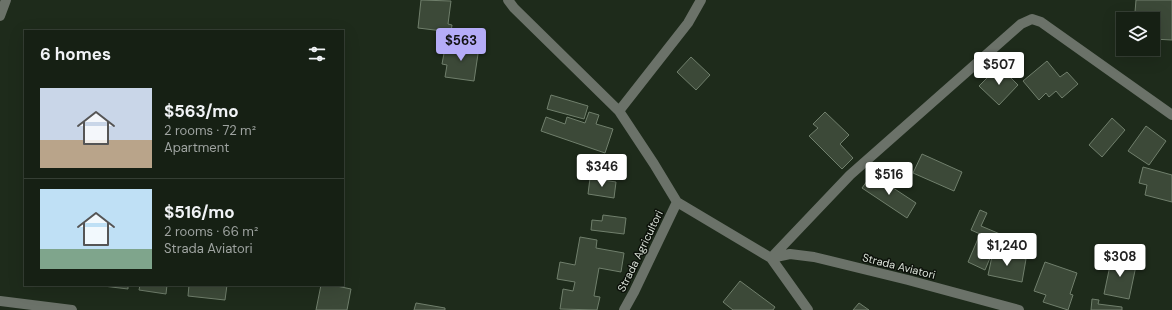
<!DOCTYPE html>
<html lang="en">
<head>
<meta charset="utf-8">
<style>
	:root { --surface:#162014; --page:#1f281d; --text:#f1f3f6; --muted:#9ea3a0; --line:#353e34; --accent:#b5acf8 }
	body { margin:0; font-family:"DM Sans",sans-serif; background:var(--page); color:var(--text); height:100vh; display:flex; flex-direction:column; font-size:15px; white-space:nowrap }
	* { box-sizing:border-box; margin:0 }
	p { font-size:13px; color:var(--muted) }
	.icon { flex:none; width:22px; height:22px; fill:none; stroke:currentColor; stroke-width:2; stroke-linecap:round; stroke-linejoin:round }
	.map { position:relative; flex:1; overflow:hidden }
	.sheet { position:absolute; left:24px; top:30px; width:320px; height:256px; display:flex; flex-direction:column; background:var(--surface); border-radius:0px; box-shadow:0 4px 16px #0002,0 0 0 1px var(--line) }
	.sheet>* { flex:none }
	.buttons { position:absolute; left:1116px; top:12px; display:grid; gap:8px }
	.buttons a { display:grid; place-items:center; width:44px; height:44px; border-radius:0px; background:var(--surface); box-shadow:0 4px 16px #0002,0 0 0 1px var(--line); font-size:20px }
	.price { position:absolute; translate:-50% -34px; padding:0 9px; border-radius:4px; background:#fff; color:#222; font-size:13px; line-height:26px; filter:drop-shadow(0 1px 2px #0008) }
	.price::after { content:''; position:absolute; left:50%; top:24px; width:12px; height:9px; margin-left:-6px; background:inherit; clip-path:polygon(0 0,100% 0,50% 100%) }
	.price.active { background:var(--accent); color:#111 }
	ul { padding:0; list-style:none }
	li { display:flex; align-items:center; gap:12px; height:100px; padding:0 16px }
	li+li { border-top:1px solid var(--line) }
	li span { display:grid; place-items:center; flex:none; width:112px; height:80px; border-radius:0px; color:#555 }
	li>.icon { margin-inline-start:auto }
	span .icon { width:48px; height:48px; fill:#fffc; stroke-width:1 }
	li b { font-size:17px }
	h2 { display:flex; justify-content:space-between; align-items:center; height:48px; padding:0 16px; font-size:17px }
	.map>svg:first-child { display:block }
	.building { fill:#3c4938; stroke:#707f6c }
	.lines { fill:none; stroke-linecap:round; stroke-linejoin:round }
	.minor { stroke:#6b7269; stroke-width:10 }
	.labels { text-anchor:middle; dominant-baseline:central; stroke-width:3; stroke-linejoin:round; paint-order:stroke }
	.street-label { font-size:11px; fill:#d9e1d7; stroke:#0c110a }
</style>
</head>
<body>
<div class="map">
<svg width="1172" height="310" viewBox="0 0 1172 310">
	<rect width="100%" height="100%" fill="#1e2b1b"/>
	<path class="building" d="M421 0 451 1 448 24 452 25 451 32 418 28Z
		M1136 0H1172V40L1153 39V19H1141V13L1135 12Z
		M458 43 479 47 474 81 445 77 447 65 442 64 445 48 456 50Z
		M691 57 710 75 696 90 677 72Z
		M1047 61 1060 77 1067 72 1078 84 1062 98 1056 91 1049 97 1046 93 1039 100 1023 81Z
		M999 66 1018 85 999 105 979 86Z
		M551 95 588 106 584 119 547 109Z
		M589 112 599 115 596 124 613 129 605 153 541 131 546 117 565 124 567 117 585 123Z
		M825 112 849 135 840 144 853 158 842 169 809 136 818 128 813 124Z
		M1112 118 1125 130 1102 157 1089 145Z
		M1146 126 1166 141 1149 165 1128 151Z
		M922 154 962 172 954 191 913 173Z
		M1143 167 1172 175V202L1145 195 1147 185 1139 183Z
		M872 174 916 203 907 218 862 188Z
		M590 178 616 182 614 198 588 194Z
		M980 210 987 213 981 226 1000 234 985 270 968 262 980 234 971 230Z
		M603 215 626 218 624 234 591 230 592 220 602 221Z
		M580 237 597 240 596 248 624 253 621 272 599 268 594 296 600 297 597 310 560 309 563 289 573 291 575 282 557 279 560 262 575 265Z
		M993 252 1026 259 1022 282 988 275Z
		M1112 256 1137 261 1129 299 1104 294Z
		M1045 262 1077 273 1070 294 1073 295 1068 310 1043 302 1046 295 1034 291Z
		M740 281 775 307 773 310H733L723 302Z
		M95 285H128V289Z
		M140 285H167L166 294 139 290Z
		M189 285H227L225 300 188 296Z
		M321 285H332L351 289 347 310H316Z
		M1092 299 1099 300 1098 304 1122 307V310H1091Z
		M416 303 445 308V310H414Z
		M859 303 869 310H853Z"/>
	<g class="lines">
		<path class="minor" d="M508 0 514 8 619 111 654 164 677 202 771 258 808 310
			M0 16 6 0
			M619 111 688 23 701 0
			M771 258 850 175 1021 24 1032 19 1041 22 1172 115
			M771 258 790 254 814 257 908 280 1019 310
			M0 301 72 310
			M624 310 634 292 677 202"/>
	</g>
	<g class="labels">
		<g class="street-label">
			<text transform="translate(640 251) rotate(-64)">Strada Agricultori</text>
			<text transform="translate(899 266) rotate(14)">Strada Aviatori</text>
		</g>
	</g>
</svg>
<div class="buttons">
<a><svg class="icon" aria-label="layers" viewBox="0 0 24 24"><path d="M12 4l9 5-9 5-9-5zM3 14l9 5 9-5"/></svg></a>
</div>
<b class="price active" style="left:461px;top:62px">$563</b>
<b class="price" style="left:999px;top:86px">$507</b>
<b class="price" style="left:602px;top:188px">$346</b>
<b class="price" style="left:889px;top:196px">$516</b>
<b class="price" style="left:1007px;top:267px">$1,240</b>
<b class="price" style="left:1120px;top:278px">$308</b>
<section class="sheet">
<h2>6 homes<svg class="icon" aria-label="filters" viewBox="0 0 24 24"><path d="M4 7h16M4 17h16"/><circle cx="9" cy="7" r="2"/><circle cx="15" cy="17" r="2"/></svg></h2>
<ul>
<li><span style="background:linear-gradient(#c9d6e8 65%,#b9a48a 0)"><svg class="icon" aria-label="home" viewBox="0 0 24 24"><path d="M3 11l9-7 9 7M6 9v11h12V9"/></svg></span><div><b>$563/mo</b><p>2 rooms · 72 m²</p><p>Apartment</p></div></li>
<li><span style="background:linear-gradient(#bfe0f5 75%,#7fa58c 0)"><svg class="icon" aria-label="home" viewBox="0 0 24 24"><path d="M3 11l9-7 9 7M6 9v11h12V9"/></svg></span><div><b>$516/mo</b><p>2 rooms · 66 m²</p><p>Strada Aviatori</p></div></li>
</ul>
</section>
</div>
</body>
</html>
